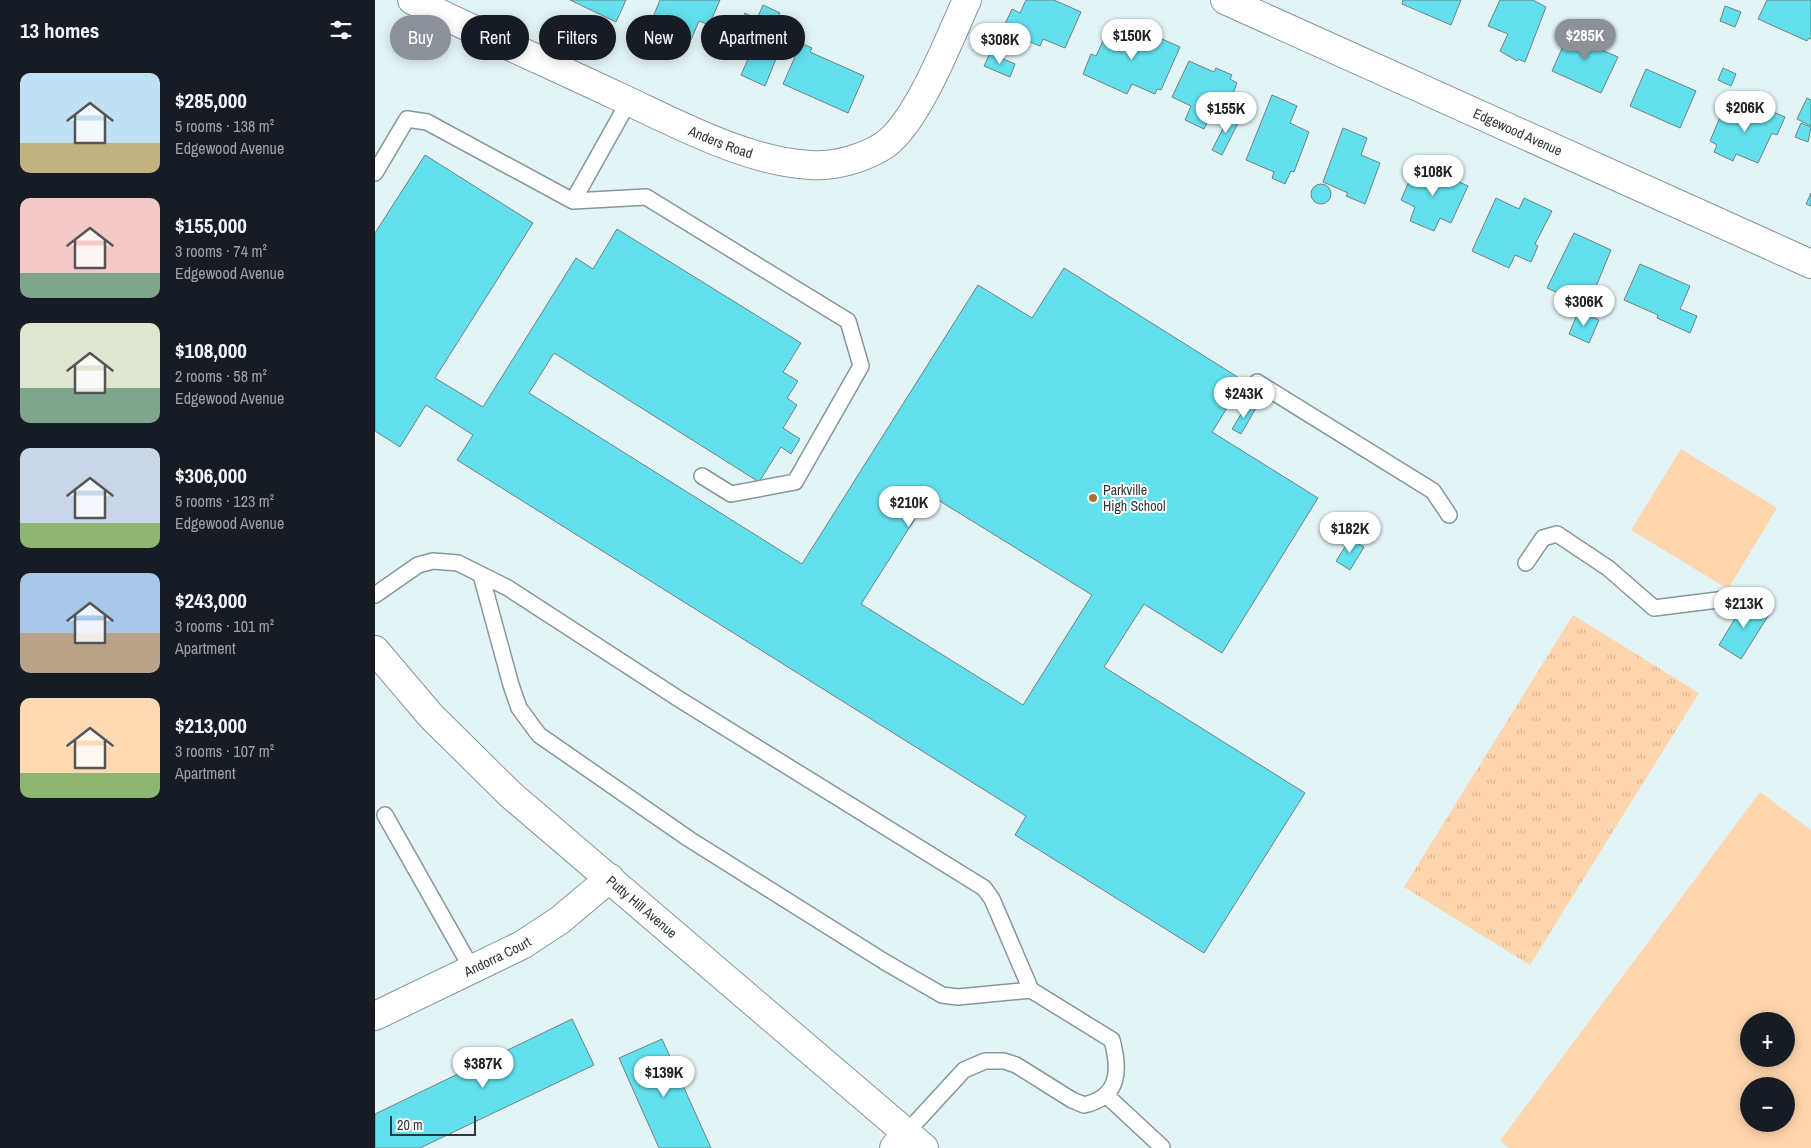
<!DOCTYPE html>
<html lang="en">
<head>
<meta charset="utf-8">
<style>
	:root { --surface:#171b24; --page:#242831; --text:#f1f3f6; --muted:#9ea1a6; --accent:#8c9099 }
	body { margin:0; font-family:"Archivo Narrow",sans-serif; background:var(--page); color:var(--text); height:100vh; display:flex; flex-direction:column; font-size:19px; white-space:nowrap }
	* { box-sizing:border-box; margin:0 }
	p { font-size:16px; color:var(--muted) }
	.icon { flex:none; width:28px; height:28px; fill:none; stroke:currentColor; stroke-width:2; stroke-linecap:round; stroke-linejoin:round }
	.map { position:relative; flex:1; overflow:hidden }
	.side { display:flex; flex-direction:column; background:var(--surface); width:375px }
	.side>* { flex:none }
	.hud { position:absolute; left:15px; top:15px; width:475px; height:45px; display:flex; gap:10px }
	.controls { position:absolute; left:1365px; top:1012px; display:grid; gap:10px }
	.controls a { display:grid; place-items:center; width:55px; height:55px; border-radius:50%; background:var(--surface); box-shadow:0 2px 12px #0003; font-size:25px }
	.scale { position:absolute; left:15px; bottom:12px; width:86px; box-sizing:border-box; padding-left:5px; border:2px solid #303738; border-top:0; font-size:14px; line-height:18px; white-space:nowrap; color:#303738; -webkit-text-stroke:4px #fff; paint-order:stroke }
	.price { position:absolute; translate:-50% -42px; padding:0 11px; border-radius:18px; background:#fff; color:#222; font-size:16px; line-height:32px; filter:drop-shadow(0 1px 2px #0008) }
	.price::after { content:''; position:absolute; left:50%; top:30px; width:15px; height:11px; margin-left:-8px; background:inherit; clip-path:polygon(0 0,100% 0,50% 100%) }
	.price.current { background:var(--accent); color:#fff }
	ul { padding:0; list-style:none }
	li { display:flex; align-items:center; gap:15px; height:125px; padding:0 20px }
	li span { display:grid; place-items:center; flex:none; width:140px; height:100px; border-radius:10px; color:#555 }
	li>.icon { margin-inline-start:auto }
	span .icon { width:60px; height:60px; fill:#fffc; stroke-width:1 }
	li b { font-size:21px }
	h2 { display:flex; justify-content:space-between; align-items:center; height:60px; padding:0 20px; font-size:21px }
	.pill { padding:0 18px; border-radius:22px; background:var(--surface); box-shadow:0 2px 12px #0003; font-size:18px; line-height:45px }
	.pill.current { background:var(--accent); color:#fff }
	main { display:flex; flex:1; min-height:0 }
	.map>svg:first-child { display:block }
	.green { fill:#fed5ac; fill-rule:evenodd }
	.park { fill:url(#park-tufts) }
	.building { fill:#62e0ed; stroke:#718183; fill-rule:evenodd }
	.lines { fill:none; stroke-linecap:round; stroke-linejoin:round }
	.lane-casing { stroke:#869799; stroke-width:18 }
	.street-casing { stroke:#869799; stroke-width:30 }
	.secondary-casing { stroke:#869799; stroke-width:30 }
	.lane { stroke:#fff; stroke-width:15 }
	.street { stroke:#fff; stroke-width:28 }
	.secondary { stroke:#fff; stroke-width:28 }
	.poi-dot { fill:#a9712e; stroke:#fff; stroke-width:2 }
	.labels { text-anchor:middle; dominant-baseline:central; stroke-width:4; stroke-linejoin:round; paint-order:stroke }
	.street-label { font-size:14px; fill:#303738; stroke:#fff }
	.poi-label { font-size:14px; fill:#303738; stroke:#fff; text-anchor:start }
</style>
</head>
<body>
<main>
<section class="side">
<h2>13 homes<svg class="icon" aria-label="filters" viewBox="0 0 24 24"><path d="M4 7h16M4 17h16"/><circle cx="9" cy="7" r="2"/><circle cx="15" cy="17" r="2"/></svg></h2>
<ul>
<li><span style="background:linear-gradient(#bfe0f5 70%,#c2b280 0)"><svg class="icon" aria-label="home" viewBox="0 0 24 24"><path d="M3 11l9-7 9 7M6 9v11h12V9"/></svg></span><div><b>$285,000</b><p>5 rooms · 138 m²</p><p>Edgewood Avenue</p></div></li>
<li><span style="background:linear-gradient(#f6c9c9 75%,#7fa58c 0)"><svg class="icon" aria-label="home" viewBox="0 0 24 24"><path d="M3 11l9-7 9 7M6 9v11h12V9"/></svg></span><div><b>$155,000</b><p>3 rooms · 74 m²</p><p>Edgewood Avenue</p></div></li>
<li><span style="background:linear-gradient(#dfe7d0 65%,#7fa58c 0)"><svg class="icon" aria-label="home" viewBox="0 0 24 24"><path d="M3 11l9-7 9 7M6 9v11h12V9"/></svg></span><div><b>$108,000</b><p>2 rooms · 58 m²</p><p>Edgewood Avenue</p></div></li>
<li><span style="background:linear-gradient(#c9d6e8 75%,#8fb573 0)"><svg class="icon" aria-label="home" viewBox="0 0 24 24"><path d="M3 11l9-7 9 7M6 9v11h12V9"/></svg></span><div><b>$306,000</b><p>5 rooms · 123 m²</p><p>Edgewood Avenue</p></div></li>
<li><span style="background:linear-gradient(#a9c7e8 60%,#b9a48a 0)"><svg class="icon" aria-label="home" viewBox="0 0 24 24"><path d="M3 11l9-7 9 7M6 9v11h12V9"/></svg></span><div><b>$243,000</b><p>3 rooms · 101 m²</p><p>Apartment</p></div></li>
<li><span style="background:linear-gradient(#ffd9b3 75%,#8fb573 0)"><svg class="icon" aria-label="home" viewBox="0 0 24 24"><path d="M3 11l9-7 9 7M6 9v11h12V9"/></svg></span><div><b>$213,000</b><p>3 rooms · 107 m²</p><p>Apartment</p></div></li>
</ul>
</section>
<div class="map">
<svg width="1436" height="1148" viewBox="0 0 1436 1148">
	<defs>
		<pattern id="park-tufts" width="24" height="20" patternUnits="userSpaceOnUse" patternTransform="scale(1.25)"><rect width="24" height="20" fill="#fed5ac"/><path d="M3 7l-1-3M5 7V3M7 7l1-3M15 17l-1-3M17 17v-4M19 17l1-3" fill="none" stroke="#dab795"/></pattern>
	</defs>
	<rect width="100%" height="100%" fill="#e2f4f6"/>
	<path class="green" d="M1306 449 1402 508 1353 589 1256 530Z
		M1385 792 1436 830V1148H1134L1125 1141ZM1374 1021H1411V1059H1374ZM1374 1086H1411V1124H1374Z"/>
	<path class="park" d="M1198 615 1324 693 1155 965 1029 887Z"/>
	<path class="building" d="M195 0H251L241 22Z
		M285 0H345L334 25 324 21 316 40 296 32 289 49 264 38 274 15 278 17Z
		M651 0H679L706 12 690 48 668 39 665 46 650 40 652 36 629 26 637 9 645 13Z
		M1028 0H1086L1076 25 1027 4Z
		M1125 0H1158L1171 7 1150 62 1143 59 1142 61 1125 51 1133 34 1113 26Z
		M1392 0H1436V39L1434 38 1432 41 1383 19Z
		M388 5 405 13 399 27 412 32 390 86 366 75 373 59 353 50 370 13 382 19Z
		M1350 6 1366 12 1360 27 1345 21Z
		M735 26 754 34 758 26 805 47 786 90 782 89 780 94 757 84 752 94 708 74 716 54 721 56Z
		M1209 27 1228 36 1222 48 1243 57 1226 93 1177 71 1193 35 1204 40Z
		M426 43 437 48 435 52 489 76 473 113 408 84Z
		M615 53 640 64 635 77 609 66Z
		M814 61 839 72 841 68 857 75 855 79 862 83 847 123 834 118 829 129 810 120 816 106 797 97Z
		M1348 68 1361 74 1356 86 1343 80Z
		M1271 69 1321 91 1305 128 1255 106Z
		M897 95 922 106 915 123 934 132 919 172 916 171 910 184 897 178 899 172 871 160Z
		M1432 98 1436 100V126L1422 119Z
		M1379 104 1410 117 1402 135 1397 133 1383 163 1361 154 1358 161 1339 152 1342 145 1335 141 1350 105 1374 116Z
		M856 113 866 117 847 155 837 150Z
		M1426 123 1436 127 1433 142 1420 137Z
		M968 128 992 138 986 155 1005 163 990 204 971 196 973 193 948 182Z
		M50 155 158 223 60 378 108 407 201 258 218 269 242 229 426 343 408 372 423 381 412 398 422 405 408 428 425 439 416 454 406 447 384 482 179 353 154 393 427 564 603 285 657 318 689 268 869 381 837 432 943 498 847 653 769 604 729 667 930 793 829 953 640 835 651 816 82 460 98 435 51 405 25 447 0 431V233ZM555 495 717 595 648 705 486 604Z
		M1042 163 1093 186 1076 223 1065 218 1059 231 1035 221 1040 207 1026 200Z
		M936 194a10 10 0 1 1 20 0a10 10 0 1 1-20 0Z
		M1436 193V206L1431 204Z
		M1121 198 1144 209 1149 198 1177 211 1160 244 1163 246 1156 262 1140 255 1134 268 1097 251Z
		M1199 233 1236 250 1213 306 1204 302 1200 312 1188 306 1192 297 1172 288Z
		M1265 264 1315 286 1305 309 1322 316 1315 333 1282 318 1283 315 1249 300Z
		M1203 312 1224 320 1214 343 1194 334Z
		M873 403 881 408 866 434 857 429Z
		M975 539 989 547 975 570 961 561Z
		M1372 599 1395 613 1366 659 1344 645Z
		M197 1019 219 1065 45 1148H0V1114Z
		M287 1039 336 1148H284L244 1058Z"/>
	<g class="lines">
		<defs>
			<path id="lane" d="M0 173 32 119 52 122 198 201 271 197 473 321 486 366 420 482 356 494 327 476
				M198 201 254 101
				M882 382 1058 491 1074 515
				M1151 563 1168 538 1182 534 1233 568 1279 608 1351 599
				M106 575 136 685 144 708 164 735 314 839 510 962 567 995 583 997 656 990
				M0 595 43 565 58 561 83 563 133 588 307 701 609 888 617 899 656 990 737 1040C745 1070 745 1097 709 1105L697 1100 641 1065 629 1061H610L589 1070 531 1133
				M10 815 97 969
				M731 1095 787 1147"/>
			<g id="street">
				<path id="s1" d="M37 0C104 33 172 63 240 95 299 122 369 161 435 165 459 167 491 158 511 144 544 119 574 39 592 0"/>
				<path id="s2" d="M850 0 1436 264"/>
				<path id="s3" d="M0 1016 147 945 185 920 235 878"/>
				<path d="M519 1148 531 1133"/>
			</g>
			<g id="secondary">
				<path id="s4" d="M0 650 56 716 136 795 549 1148"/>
			</g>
		</defs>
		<use href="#lane" class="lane-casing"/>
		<use href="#street" class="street-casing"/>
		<use href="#secondary" class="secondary-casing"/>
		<use href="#lane" class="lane"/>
		<use href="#street" class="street"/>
		<use href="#secondary" class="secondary"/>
	</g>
	<circle class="poi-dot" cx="718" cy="498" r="5"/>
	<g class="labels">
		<g class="street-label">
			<text stroke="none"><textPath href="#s2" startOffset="321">Edgewood Avenue</textPath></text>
			<text stroke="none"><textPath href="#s1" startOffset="340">Anders Road</textPath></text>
			<text stroke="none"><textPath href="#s4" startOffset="371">Putty Hill Avenue</textPath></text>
			<text stroke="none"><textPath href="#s3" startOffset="136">Andorra Court</textPath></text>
		</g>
		<g class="poi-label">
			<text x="728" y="490">Parkville<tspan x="728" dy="16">High School</tspan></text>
		</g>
	</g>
</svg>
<div class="controls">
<a>+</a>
<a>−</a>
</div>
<div class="scale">20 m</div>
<b class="price" style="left:757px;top:61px">$150K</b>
<b class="price current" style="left:1210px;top:61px">$285K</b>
<b class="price" style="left:625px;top:65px">$308K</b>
<b class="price" style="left:1370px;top:133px">$206K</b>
<b class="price" style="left:851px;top:134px">$155K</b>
<b class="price" style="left:1058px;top:197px">$108K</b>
<b class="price" style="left:1209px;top:327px">$306K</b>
<b class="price" style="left:869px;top:419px">$243K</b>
<b class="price" style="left:534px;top:528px">$210K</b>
<b class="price" style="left:975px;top:554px">$182K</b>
<b class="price" style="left:1369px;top:629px">$213K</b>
<b class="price" style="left:108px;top:1089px">$387K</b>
<b class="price" style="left:289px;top:1098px">$139K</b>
<div class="hud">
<a class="pill current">Buy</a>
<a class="pill">Rent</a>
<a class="pill">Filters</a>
<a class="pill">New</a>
<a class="pill">Apartment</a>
</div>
</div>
</main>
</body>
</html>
